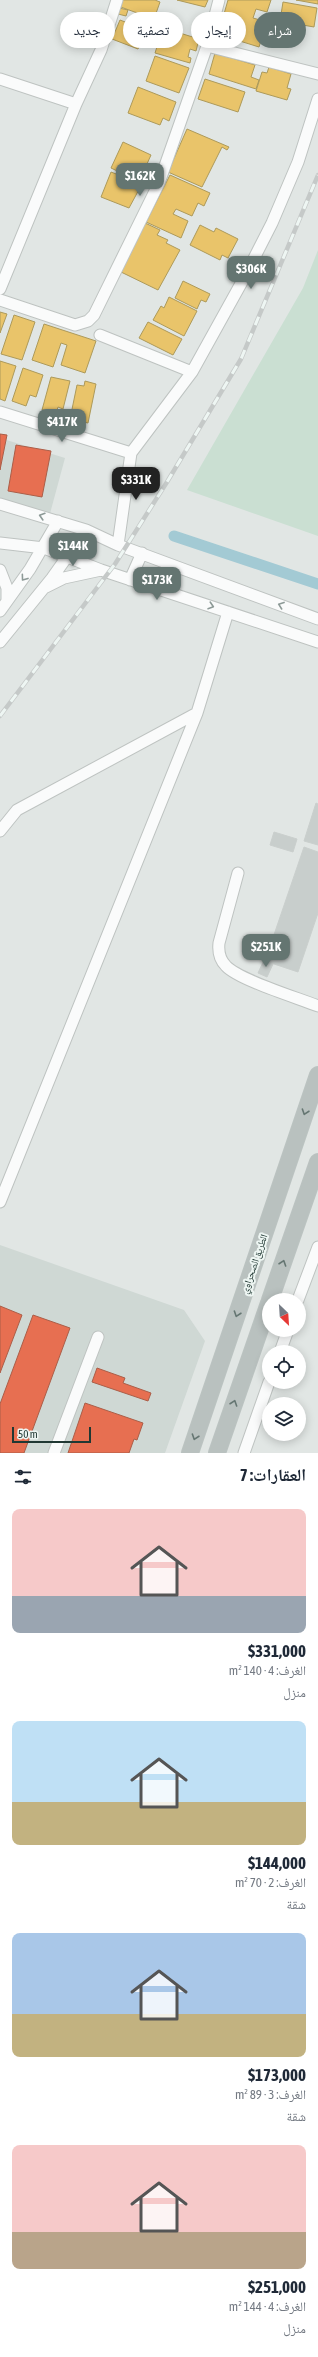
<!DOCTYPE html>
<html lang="ar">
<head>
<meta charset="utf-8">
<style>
	:root { --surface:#fff; --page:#f2f2f3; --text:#1f2937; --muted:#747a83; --accent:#647571 }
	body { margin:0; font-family:"Asap Condensed","Noto Naskh Arabic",sans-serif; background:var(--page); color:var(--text); direction:rtl; height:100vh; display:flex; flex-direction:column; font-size:15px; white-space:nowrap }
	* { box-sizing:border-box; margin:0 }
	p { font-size:13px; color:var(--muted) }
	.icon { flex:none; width:22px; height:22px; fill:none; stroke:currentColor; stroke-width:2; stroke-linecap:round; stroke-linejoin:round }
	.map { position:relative; height:1453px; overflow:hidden; direction:ltr }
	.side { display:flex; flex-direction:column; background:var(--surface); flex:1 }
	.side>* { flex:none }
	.hud { position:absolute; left:12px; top:12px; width:294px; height:36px; direction:rtl; display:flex; gap:8px }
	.needle { width:26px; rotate:155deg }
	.tools { position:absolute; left:262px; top:1293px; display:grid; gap:8px }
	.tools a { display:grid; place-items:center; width:44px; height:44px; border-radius:50%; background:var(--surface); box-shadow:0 2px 10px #0003; font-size:20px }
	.scale { position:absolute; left:12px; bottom:10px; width:79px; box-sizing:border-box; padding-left:4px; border:2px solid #203833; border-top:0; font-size:11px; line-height:14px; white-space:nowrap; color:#203833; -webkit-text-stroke:3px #eef6f3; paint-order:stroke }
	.price { position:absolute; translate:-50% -34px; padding:0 9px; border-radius:8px; background:var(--accent); color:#fff; font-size:13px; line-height:26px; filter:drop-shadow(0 1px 2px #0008) }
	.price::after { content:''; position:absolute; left:50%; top:24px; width:12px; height:9px; margin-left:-6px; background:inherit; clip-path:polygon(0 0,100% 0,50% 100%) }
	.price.selected { background:#222; color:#fff }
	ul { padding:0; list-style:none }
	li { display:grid; align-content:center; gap:8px; height:212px; padding:0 12px }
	li span { display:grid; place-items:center; height:124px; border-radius:8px; color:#555 }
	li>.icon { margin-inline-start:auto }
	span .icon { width:72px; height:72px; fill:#fffc; stroke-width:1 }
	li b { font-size:17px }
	h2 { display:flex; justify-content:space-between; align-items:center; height:48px; padding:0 12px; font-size:17px }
	.tag { padding:0 14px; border-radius:18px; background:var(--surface); box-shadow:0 2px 10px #0003; font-size:14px; line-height:36px }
	.tag.selected { background:var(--accent); color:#fff }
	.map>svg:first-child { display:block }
	.built { fill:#cfd8d4 }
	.green { fill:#cadfd2 }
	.homes { fill:#e9c46a; stroke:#ad9a5a }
	.shops { fill:#e76f51; stroke:#ab5e48 }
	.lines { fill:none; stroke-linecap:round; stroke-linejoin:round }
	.canal { stroke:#a3cad4; stroke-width:11 }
	.building { fill:#c8cecc; stroke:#cacfcd }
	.minor-casing { stroke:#bec3c1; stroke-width:13 }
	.highway-casing { stroke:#bbc3c1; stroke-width:18 }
	.minor { stroke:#fafbfb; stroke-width:11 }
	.highway { stroke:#b9c1bf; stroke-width:16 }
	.rail-casing { stroke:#c5c9c8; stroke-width:4.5 }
	.rail { stroke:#eef6f3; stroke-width:3; stroke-dasharray:9; stroke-linecap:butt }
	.oneway { stroke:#8d9a97 }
	.oneway2 { stroke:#657672 }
	.labels { text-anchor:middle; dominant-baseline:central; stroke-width:4; stroke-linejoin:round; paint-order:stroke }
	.street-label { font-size:10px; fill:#203833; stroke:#eef6f3 }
</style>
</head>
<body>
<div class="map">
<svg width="318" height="1453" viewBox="0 0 318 1453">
	<rect width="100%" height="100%" fill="#e1e6e4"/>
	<path class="built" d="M0 438 65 458 48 521 0 509Z
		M0 1245 184 1310 205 1341 165 1453H0Z"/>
	<path class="green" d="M318 250V536L187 490 303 288Z"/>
	<path class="homes" d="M120 0H155L160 2 154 19 118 6Z
		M177 0H208L205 7Z
		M228 0H271L267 12 256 9 253 18 267 22 259 47 230 38 234 25 222 21Z
		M296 0H318V4Z
		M283 2 317 8 314 27 280 21Z
		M119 8 128 10 126 16 118 14Z
		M120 20 146 30 138 49 112 39Z
		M167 29 199 39 196 51 190 49 188 57 191 58 190 63 155 53 162 31 166 32Z
		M215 53 255 65 251 77 259 80 256 89 209 74Z
		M155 56 189 68 179 93 146 81Z
		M269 67 291 74 287 88 291 89 287 100 256 91 262 72 267 73Z
		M205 79 245 92 238 112 198 99Z
		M138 87 176 102 169 121 163 118 160 125 128 113Z
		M187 129 229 147 227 150 222 147 202 187 168 172Z
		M123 142 151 155 142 175 139 173 136 180 111 168Z
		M111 172 142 184 129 208 101 197Z
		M170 175 210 193 204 206 198 203 192 216 176 209 173 214 188 221 181 238 146 222Z
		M145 223 160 230 157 235 168 240 166 243 180 250 158 290 121 272Z
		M200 225 214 232 216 228 238 239 228 258 222 255 220 260 190 245Z
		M183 281 210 294 206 302 201 300 197 309 175 298Z
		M169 297 197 311 184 336 153 320 161 306 164 308Z
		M0 312 7 314 0 333Z
		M14 315 35 322 22 360 1 354Z
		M148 322 182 339 173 355 139 338Z
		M44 324 96 341 85 373 61 365 67 345 61 343 53 367 32 360Z
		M0 361 16 366 5 401 0 399Z
		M23 368 43 375 36 397 30 395 26 406 12 401Z
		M51 377 70 381 63 409 58 407 56 413 42 410Z
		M85 381 96 384 88 423 70 419 77 385 84 386Z"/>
	<path class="shops" d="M0 434 7 435 0 470Z
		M16 445 51 451 42 497 8 491Z
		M0 1306 22 1315 0 1373Z
		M33 1315 70 1328 24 1453H0V1404Z
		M97 1368 125 1378 123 1383 151 1393 148 1401 92 1382Z
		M85 1403 143 1423 137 1440 134 1439 129 1453H68Z"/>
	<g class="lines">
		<path class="canal" d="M174 536 318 584"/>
	</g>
	<path class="building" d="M316 803 318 804V845L304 841Z
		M274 832 297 839 293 852 270 845Z
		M304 847 318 852V913L298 972 265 961Z
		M264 960 273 964 267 977 258 973Z"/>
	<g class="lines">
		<defs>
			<path id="minor" d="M207 46 318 74
				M0 79 76 104
				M0 289 76 104 101 50 117 0
				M0 300 75 325 88 321 94 315 159 183 207 46 219 0
				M100 335 192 372
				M0 412 131 453
				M0 504 86 530 118 545 318 619
				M0 543 44 548 101 570 318 642
				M118 545 131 453 192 372 243 280 272 223 298 162 318 99
				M0 570 7 588V601
				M130 580 142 553
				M46 587 64 578 101 570
				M0 611 30 569 58 521
				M0 642 52 578 86 530
				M0 831 17 810 197 713
				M238 873 219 943C218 952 220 960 226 966 239 980 298 998 318 1006
				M0 1202 197 713 228 612
				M298 1300 318 1247
				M280 1352 288 1330
				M54 1453 98 1337
				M244 1453 269 1382"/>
			<path id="highway" d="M270 1300 318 1162
				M190 1453 318 1075
				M217 1453 269 1303"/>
		</defs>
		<use href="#minor" class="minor-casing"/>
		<use href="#highway" class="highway-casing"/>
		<use href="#minor" class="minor"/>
		<use href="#highway" class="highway"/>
		<defs>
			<path id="rail" d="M0 716 115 564 167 482 241 359 318 175"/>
		</defs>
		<use href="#rail" class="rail-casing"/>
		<use href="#rail" class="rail"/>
	</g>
	<defs><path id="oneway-chevron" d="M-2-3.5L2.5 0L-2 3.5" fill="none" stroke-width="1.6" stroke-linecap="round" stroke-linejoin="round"/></defs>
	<g class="oneway">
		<use href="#oneway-chevron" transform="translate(42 516) rotate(-163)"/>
		<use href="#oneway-chevron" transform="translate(24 578) rotate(126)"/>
		<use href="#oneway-chevron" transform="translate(281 605) rotate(-160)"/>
		<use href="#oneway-chevron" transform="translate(211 606) rotate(18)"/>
	</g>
	<g class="oneway2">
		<use href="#oneway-chevron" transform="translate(305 1112) rotate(109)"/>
		<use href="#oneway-chevron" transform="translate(283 1263) rotate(-71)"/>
		<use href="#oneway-chevron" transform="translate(237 1314) rotate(109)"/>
		<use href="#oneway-chevron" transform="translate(234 1403) rotate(-71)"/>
		<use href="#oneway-chevron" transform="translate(195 1437) rotate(109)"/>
	</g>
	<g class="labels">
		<g class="street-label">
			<text transform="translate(254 1264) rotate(-71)">الطريق الصحراوي</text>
		</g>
	</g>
</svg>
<div class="tools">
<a><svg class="needle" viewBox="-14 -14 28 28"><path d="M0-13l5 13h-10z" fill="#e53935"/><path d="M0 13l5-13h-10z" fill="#747a83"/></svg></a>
<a><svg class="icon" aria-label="locate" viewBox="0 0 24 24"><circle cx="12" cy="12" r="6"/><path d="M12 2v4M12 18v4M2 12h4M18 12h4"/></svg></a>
<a><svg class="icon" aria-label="layers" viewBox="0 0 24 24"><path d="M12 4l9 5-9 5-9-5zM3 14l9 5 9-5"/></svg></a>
</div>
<div class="scale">50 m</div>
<b class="price" style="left:140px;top:197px">$162K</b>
<b class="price" style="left:251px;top:290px">$306K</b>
<b class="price" style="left:62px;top:443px">$417K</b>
<b class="price selected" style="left:136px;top:501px">$331K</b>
<b class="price" style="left:73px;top:567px">$144K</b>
<b class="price" style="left:157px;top:601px">$173K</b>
<b class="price" style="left:266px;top:968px">$251K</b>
<div class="hud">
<a class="tag selected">شراء</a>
<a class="tag">إيجار</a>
<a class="tag">تصفية</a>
<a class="tag">جديد</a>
</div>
</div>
<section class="side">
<h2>العقارات: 7<svg class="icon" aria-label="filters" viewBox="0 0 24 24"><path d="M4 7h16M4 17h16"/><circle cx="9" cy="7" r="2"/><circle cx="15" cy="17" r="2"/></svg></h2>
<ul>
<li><span style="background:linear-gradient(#f6c9c9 70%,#9aa5b1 0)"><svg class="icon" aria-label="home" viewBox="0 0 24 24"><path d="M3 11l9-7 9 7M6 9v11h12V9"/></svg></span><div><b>$331,000</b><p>الغرف: 4 · 140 m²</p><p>منزل</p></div></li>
<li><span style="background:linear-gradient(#bfe0f5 65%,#c2b280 0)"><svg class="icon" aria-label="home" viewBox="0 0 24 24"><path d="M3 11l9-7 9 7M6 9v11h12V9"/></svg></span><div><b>$144,000</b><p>الغرف: 2 · 70 m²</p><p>شقة</p></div></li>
<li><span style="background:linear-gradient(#a9c7e8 65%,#c2b280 0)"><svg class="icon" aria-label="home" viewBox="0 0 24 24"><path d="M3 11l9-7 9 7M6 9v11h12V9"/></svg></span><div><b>$173,000</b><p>الغرف: 3 · 89 m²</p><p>شقة</p></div></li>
<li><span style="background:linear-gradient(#f6c9c9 70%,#b9a48a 0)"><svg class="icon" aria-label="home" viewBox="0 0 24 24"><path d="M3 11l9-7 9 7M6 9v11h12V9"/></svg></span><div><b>$251,000</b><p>الغرف: 4 · 144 m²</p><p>منزل</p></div></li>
</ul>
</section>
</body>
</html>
